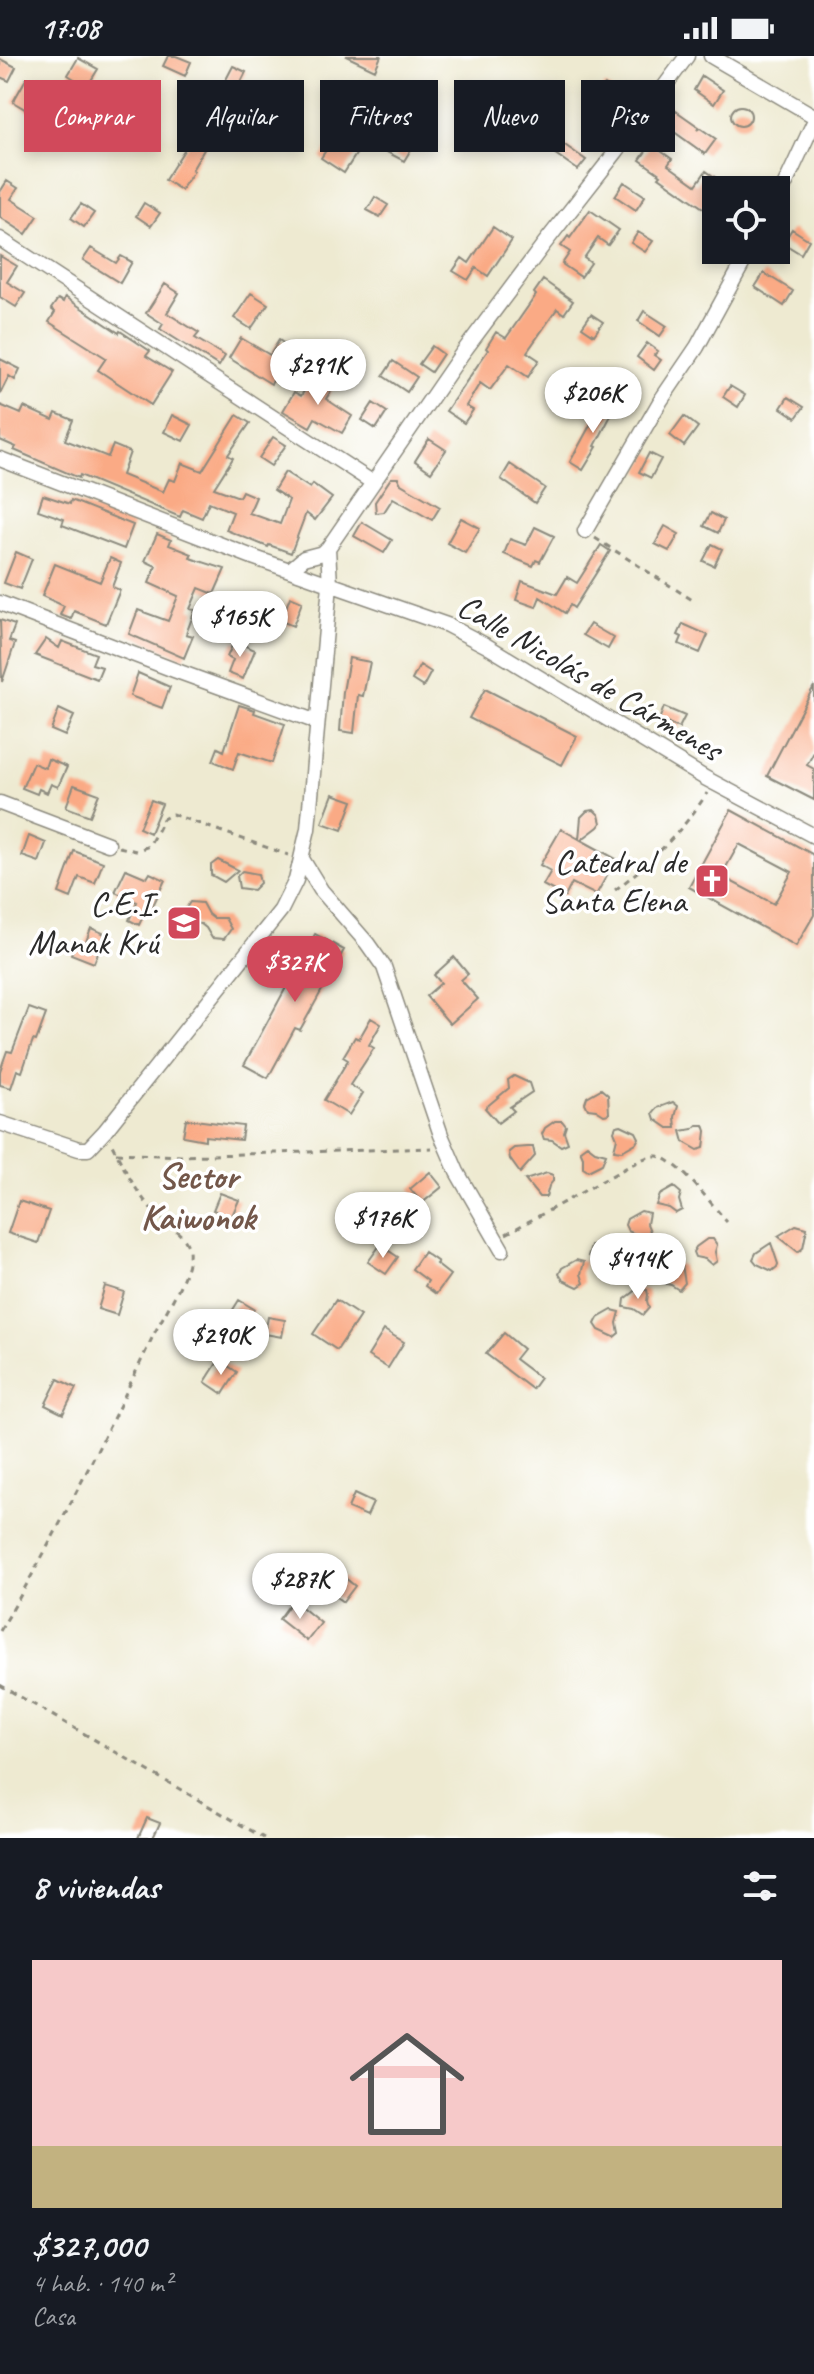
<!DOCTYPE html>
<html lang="es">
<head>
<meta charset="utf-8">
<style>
	:root { --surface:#171b24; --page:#242831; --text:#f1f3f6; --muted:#9ea1a6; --accent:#d1495b }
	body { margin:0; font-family:Caveat,sans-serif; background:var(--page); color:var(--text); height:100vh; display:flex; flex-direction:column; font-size:30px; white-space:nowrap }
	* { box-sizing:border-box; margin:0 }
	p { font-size:26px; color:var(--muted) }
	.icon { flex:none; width:44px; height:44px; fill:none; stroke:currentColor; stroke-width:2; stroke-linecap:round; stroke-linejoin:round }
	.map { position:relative; height:1782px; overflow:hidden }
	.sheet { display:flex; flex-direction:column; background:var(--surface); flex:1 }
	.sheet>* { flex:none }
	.guide { position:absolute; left:24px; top:24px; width:766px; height:72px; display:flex; gap:16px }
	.tools { position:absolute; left:702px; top:120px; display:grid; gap:16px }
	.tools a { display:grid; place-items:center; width:88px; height:88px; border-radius:0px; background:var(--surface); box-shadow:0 4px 12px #0003; font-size:40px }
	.price { position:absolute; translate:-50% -68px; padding:0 18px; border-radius:28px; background:#fff; color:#222; font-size:26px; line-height:52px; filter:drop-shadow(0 2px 4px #0008) }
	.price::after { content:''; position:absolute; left:50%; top:48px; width:24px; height:18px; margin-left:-12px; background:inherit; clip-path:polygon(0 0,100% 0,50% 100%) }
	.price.active { background:var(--accent); color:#fff }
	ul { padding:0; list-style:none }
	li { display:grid; align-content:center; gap:16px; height:424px; padding:0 32px }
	li span { display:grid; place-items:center; height:248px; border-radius:0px; color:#555 }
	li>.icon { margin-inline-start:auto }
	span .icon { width:144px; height:144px; fill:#fffc; stroke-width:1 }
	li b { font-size:34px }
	h2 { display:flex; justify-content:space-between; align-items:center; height:96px; padding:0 32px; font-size:34px }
	.chip { padding:0 28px; border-radius:0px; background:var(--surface); box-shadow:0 4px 12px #0003; font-size:28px; line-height:72px }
	.chip.active { background:var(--accent); color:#fff }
	.status { display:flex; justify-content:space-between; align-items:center; height:56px; padding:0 40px; background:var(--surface); direction:ltr }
	.status svg { height:22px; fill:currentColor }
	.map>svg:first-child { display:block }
	.building { fill:#faaa85; fill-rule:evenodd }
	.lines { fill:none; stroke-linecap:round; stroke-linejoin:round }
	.minor-casing { stroke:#8c8a7e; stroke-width:17 }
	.path { stroke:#8c8a7e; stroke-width:3; stroke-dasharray:6 6; stroke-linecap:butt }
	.minor { stroke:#fff; stroke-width:14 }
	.labels { text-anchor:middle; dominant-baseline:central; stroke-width:7; stroke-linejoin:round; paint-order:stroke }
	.street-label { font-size:34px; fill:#2b2b2b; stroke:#fff }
	.poi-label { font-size:34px; fill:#2b2b2b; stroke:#fff; text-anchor:end }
	.neighbourhood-label { font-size:36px; font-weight:bold; fill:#73574a; stroke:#fff }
</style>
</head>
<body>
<div class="status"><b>17:08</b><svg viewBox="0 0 49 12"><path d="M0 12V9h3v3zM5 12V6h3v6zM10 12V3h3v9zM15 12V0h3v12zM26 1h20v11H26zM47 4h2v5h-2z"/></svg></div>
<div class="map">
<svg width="814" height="1782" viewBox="0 0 814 1782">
	<rect width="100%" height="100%" fill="#fff"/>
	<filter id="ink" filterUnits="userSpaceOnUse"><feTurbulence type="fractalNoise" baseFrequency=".0125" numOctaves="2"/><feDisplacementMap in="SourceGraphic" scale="16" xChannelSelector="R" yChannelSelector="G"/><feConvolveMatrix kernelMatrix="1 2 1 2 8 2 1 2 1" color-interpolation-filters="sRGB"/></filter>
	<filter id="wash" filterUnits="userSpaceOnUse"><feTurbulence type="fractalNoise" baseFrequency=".006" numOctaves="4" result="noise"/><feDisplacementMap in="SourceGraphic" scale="32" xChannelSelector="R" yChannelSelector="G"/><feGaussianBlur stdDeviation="1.8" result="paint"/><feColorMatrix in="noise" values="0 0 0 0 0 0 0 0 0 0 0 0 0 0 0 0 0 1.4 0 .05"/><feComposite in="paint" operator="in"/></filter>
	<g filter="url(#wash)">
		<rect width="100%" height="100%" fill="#eeead1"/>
		<g id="blocks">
			<path class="building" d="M168 0H176L191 6 185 20 163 10Z
				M346 0H381L375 14Z
				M78 2 98 13 87 31 68 19Z
				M0 3 16 11 9 25 0 21Z
				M233 10 246 16 233 42 220 35Z
				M702 20 723 34 714 48 694 34Z
				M26 23 43 33 30 56 13 46Z
				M605 29 625 43 611 64 597 54 602 46 596 42Z
				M273 32 288 38 278 59 264 52Z
				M669 50 699 71 697 74 700 72 716 83 705 98 659 65Z
				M731 60a10 10 0 1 1 20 0a10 10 0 1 1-20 0Z
				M207 58 220 66 192 114 194 115 181 134 165 124Z
				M339 74 362 89 344 117 321 102Z
				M394 79 413 90 404 105 385 95Z
				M562 87 586 104 578 114 554 97Z
				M651 88 672 103 668 109 696 129 706 115 733 134H716V161L659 121 661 119 640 104Z
				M7 125 18 132 11 143 38 160 26 178 0 161V136Z
				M624 126 645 140 636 154 615 140Z
				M375 141 388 149 380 161 367 154Z
				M144 147 160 157 151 170 136 160Z
				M81 148 94 157 84 171 71 162Z
				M590 154 619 174 608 189 598 182 584 202 591 207 581 221 562 208 570 196 561 190 568 180 570 182Z
				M493 171 512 184 488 220 476 212 468 224 453 215 462 202 469 207Z
				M792 173 809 184 801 198 783 187Z
				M638 176 653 185 645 196 631 187Z
				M91 192 116 207 121 200 132 206 120 227 83 204Z
				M0 200 17 210 7 226 25 237 16 251 0 241Z
				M764 217 793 235 784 250 755 231Z
				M543 224 573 245 564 258 557 253 527 296 539 304 528 321 509 308 490 334 480 327 466 350 473 354 464 367 446 355 488 294 486 292 496 276 506 282 536 239 534 237Z
				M165 228 179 237 167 257 199 277 195 282 225 300 219 310 160 273 163 268 146 257Z
				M251 237 268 248 251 273 234 262Z
				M65 241 119 277 120 275 150 295 146 300 172 316 151 349 98 314 106 302 49 266 55 256 51 253 58 243 63 246Z
				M644 255 667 270 660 280 638 265Z
				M591 258 603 266 594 279 582 271Z
				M241 282 270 299 279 284 293 294 271 328 229 302Z
				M647 287 658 295 654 299 661 304 654 314 637 301Z
				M432 290 443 298 431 316 419 308Z
				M0 303 20 313 15 324 9 320 0 338Z
				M393 305 417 321 407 336 383 320Z
				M320 320 334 330 326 343 352 360 342 377 315 362 310 371 283 355 294 336 301 340 306 332 311 334Z
				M730 330 745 339 738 351 723 341Z
				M788 341 804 351 796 362 781 352Z
				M605 342 617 348 595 390 597 391 583 414 570 406Z
				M373 347 387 356 376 373 362 364Z
				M0 349 21 358 24 351 53 364 56 357 73 364 65 384 108 401 113 389 130 396 122 419 163 436 169 423 175 425 182 407 202 415 237 359 250 367 228 399 233 402 214 432 239 441 242 435 256 441 249 457 280 468 289 444 274 434 285 416 310 432 313 428 332 442 315 464 306 457 291 497 269 489 268 491 226 474 233 456 209 446 202 462 183 454 180 461 80 419 79 422 14 394 16 391 0 384Z
				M172 359 192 369 183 385 164 376Z
				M684 360 698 371 684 390 670 379Z
				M273 381 286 389 271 410 259 402Z
				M429 383 446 394 431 416 415 405Z
				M649 397 661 403 651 422 639 416Z
				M510 408 545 432 535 447 501 423Z
				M391 422H398L401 428 440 451 432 464 393 442 384 456 376 457 375 446Z
				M43 439 70 448 71 444 133 469 124 493 62 469 64 463 38 454Z
				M711 457 724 464 718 477 704 470Z
				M461 462 480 472 465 497 447 487Z
				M362 466 392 484 384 497 354 480Z
				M665 470 679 478 669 495 655 488Z
				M535 471 554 480 540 506 536 504 533 510 504 498 510 483 526 489Z
				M157 478 171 484 169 489 192 498 190 502 225 513 214 538 199 532 190 553 195 554 186 578 193 580 184 602 129 578 138 554 168 565 178 540 149 527 156 510 145 505Z
				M712 488 722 493 714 510 703 505Z
				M601 489 610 495 574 552 570 549 565 557 540 541 536 551 516 544 522 525 557 538 567 521 577 527Z
				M16 496 32 503 20 533 4 527Z
				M110 502 121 507 112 531 120 534 106 568 74 555 71 563 60 559 64 550 42 540 55 508 100 526Z
				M290 541 302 546 293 570 281 565Z
				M0 564 15 569 9 585 15 587 2 626Z
				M590 568 614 582 608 593 583 579Z
				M683 568 708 579 700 597 679 588 682 581 678 579Z
				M46 583 59 592 62 585 96 598 92 608 102 611 97 623 35 599Z
				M234 585 255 594 243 623 228 617 233 604 227 601Z
				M349 602 370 606 363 640 358 639 354 677 340 675 343 636Z
				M420 609 431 616 423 631 412 624Z
				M138 617 170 631 162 652 130 640Z
				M814 630V696L807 709 814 713V744L767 720Z
				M485 633 577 680 562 709 469 662Z
				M239 649 255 654 254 657 285 668 272 707 239 696 233 713 213 705 218 692 224 695Z
				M664 651 685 660 679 672 659 664Z
				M59 653 74 660 65 680 51 674Z
				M48 703 67 711 58 731 51 728 47 737 39 733 37 738 22 732 33 707 45 712Z
				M74 729 99 738 90 760 66 751Z
				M333 738 353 745 342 774 322 767Z
				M151 744 162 748 150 777 139 772Z
				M594 754 599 759 601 767 598 771 581 784 616 803 596 839 572 827 565 841 543 829 551 815 540 809 561 773 579 783 581 761 587 755Z
				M731 754 814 799V859L796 890 689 831ZM739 788 792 816 774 848 721 820Z
				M29 780 46 787 39 806 22 800Z
				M74 795 103 806 95 827 79 821 71 842 59 837Z
				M218 804 238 814 224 826 211 819V809Z
				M126 813 147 822 150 817 165 824 150 856 146 854 139 869 129 864 137 846 115 836Z
				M242 815 258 818 260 827 253 834 239 832 237 820Z
				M190 846 202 847 208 858 213 862H225L231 873 224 883 212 882 206 872 201 868 189 867 183 857Z
				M91 872 105 878 94 907 71 898 75 888 84 891Z
				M315 878 344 894 300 974 295 972 268 1022 244 1009Z
				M454 901 468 918 461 924 478 943 450 968 426 940 441 927 434 919Z
				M29 952 46 958 36 985 33 984 22 1016 17 1014 11 1032 0 1029V1015L7 995 12 996Z
				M371 962 381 968 369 989 374 992 350 1029 363 1037 349 1059 324 1044 348 1004 343 1001 355 981 359 983Z
				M514 1020 529 1027 532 1036 510 1051 514 1055 498 1067 485 1052 509 1032 508 1024Z
				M601 1033 608 1039 609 1058 604 1059 596 1054 588 1053 585 1047 587 1041Z
				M673 1046 678 1050 675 1061 676 1072H668L655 1063 653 1057 657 1052Z
				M186 1063 243 1070 241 1084 205 1080V1084L183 1080Z
				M555 1065H562L566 1070 564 1076 568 1087 561 1090 552 1084 544 1083 542 1078 545 1072Z
				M621 1069 636 1076 639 1082 636 1087 622 1095 614 1094 617 1082 614 1075 616 1070Z
				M697 1069H704L706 1075 704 1092 698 1094 684 1086 681 1075 693 1073Z
				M587 1089 595 1095 606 1098 602 1108 588 1115 583 1112V1101L580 1094Z
				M528 1091H533L535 1100 520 1117 510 1103 509 1096 514 1092Z
				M430 1116 442 1131 422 1147 410 1133Z
				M547 1117 553 1119V1125L549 1130 546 1141H539L525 1124Z
				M674 1131 681 1137 679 1144 682 1154 676 1157 669 1152 656 1149 660 1139Z
				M220 1137 239 1144 231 1162 213 1154Z
				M19 1145 49 1155 38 1187 8 1177Z
				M641 1155 649 1157 647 1168 650 1175 644 1182 628 1175 625 1169 627 1163Z
				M796 1169 807 1172 803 1192 798 1196 778 1180Z
				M605 1182 611 1185 614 1201 611 1207 608 1208 598 1202 588 1200 591 1190Z
				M707 1183H713L717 1189 715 1196 717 1205 712 1209 705 1203 695 1201 693 1196 696 1191Z
				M771 1187 778 1208 777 1211 772 1215 757 1208 753 1203 756 1197Z
				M380 1189 398 1201 386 1218 368 1206Z
				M424 1196 438 1206 436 1208 450 1219 436 1238 425 1230 428 1225 412 1213Z
				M576 1204 584 1206 581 1218 584 1227 578 1231 563 1224 559 1218 562 1212Z
				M677 1208 682 1209 685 1227 679 1234 671 1229 662 1227 660 1222 663 1216Z
				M105 1230 124 1236 117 1259 98 1253Z
				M638 1233 647 1234 648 1239 647 1245 649 1252 643 1259 634 1253 624 1251 625 1243Z
				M239 1244 254 1253 238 1279 226 1272 231 1262 229 1260Z
				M336 1244 360 1260 337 1294 313 1278Z
				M612 1254 620 1256 617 1267 619 1277 614 1281 599 1274 595 1268 598 1262Z
				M268 1261 285 1264 282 1281 265 1278Z
				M384 1274 404 1286 388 1312 368 1300Z
				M504 1277 523 1293 515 1303 540 1322 532 1333 486 1298Z
				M219 1304 237 1316 223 1338 205 1326Z
				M58 1323 76 1332 63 1358 45 1349Z
				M354 1438 373 1447 367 1460 348 1452Z
				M344 1521 355 1530 343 1546 331 1537Z
				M293 1544 321 1567 307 1585 279 1563Z
				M147 1762 160 1767 153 1782H138Z"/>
		</g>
	</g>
	<g filter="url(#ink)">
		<use href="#blocks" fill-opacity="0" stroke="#8c8a7e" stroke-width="2"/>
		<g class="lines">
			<defs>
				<path id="minor" d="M711 0 814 60
					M776 148 814 66
					M0 183 372 426
					M0 403 255 502 447 569 487 590 705 722 814 780
					M585 475 661 344 697 291 750 194
					M290 514 304 502 323 497 328 492 461 299 544 188 616 96 687 0
					M0 547 174 614 317 666
					M0 747 108 788
					M302 803 321 834 367 887 384 911 441 1079 457 1116 502 1194
					M0 1067 79 1093H88L105 1075 281 854 296 824 308 773 330 529 328 492"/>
			</defs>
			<use href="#minor" class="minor-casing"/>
			<path class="path" d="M595 482 694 545
				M119 791 136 795 149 790 163 763 172 758 288 799
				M615 834C650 807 683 775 707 737
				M116 1097 180 1100 432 1092
				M506 1178 633 1108C640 1105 648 1099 657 1100 678 1103 713 1150 727 1166
				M0 1575C57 1478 106 1379 154 1278 164 1258 192 1216 189 1194 186 1178 168 1170 157 1159 137 1139 124 1112 111 1087
				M0 1629 264 1782"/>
			<use href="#minor" class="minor"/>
		</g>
	</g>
	<defs>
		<symbol id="church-square" viewBox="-11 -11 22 22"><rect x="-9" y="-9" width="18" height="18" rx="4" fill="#d1495b" stroke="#fff"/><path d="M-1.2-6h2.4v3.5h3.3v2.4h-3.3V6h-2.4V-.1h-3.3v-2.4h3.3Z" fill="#fff"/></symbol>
		<symbol id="school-square" viewBox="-11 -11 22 22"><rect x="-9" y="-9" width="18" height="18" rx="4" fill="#d1495b" stroke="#fff"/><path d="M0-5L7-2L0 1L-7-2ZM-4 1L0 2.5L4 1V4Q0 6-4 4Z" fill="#fff"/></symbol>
	</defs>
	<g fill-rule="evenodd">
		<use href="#church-square" x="692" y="805" width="40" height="40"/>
		<use href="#school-square" x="164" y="847" width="40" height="40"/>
	</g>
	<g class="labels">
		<g class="street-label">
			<text transform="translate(590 621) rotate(30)">Calle Nicolás de Cármenes</text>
		</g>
		<g class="poi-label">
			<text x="686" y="805">Catedral de<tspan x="686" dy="39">Santa Elena</tspan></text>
			<text x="158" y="847">C.E.I.<tspan x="158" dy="39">Manak Krú</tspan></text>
		</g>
		<g class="neighbourhood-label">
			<text x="198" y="1120">Sector<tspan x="198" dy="41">Kaiwonok</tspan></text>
		</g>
	</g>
</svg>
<div class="tools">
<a><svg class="icon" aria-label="locate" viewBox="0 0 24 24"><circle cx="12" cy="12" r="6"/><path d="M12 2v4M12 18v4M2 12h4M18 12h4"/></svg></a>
</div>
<b class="price" style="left:318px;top:351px">$291K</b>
<b class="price" style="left:593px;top:379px">$206K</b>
<b class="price" style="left:240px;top:603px">$165K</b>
<b class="price active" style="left:295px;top:948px">$327K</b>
<b class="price" style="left:383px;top:1204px">$176K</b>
<b class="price" style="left:638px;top:1245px">$414K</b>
<b class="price" style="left:221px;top:1321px">$290K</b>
<b class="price" style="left:300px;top:1565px">$287K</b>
<div class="guide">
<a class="chip active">Comprar</a>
<a class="chip">Alquilar</a>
<a class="chip">Filtros</a>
<a class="chip">Nuevo</a>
<a class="chip">Piso</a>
</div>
</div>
<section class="sheet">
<h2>8 viviendas<svg class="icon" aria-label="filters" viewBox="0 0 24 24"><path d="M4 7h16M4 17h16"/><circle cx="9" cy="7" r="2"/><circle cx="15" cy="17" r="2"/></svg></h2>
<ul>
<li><span style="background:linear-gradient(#f6c9c9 75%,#c2b280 0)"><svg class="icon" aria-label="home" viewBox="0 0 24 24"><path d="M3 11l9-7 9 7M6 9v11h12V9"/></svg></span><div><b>$327,000</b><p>4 hab. · 140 m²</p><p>Casa</p></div></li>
</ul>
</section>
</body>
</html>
